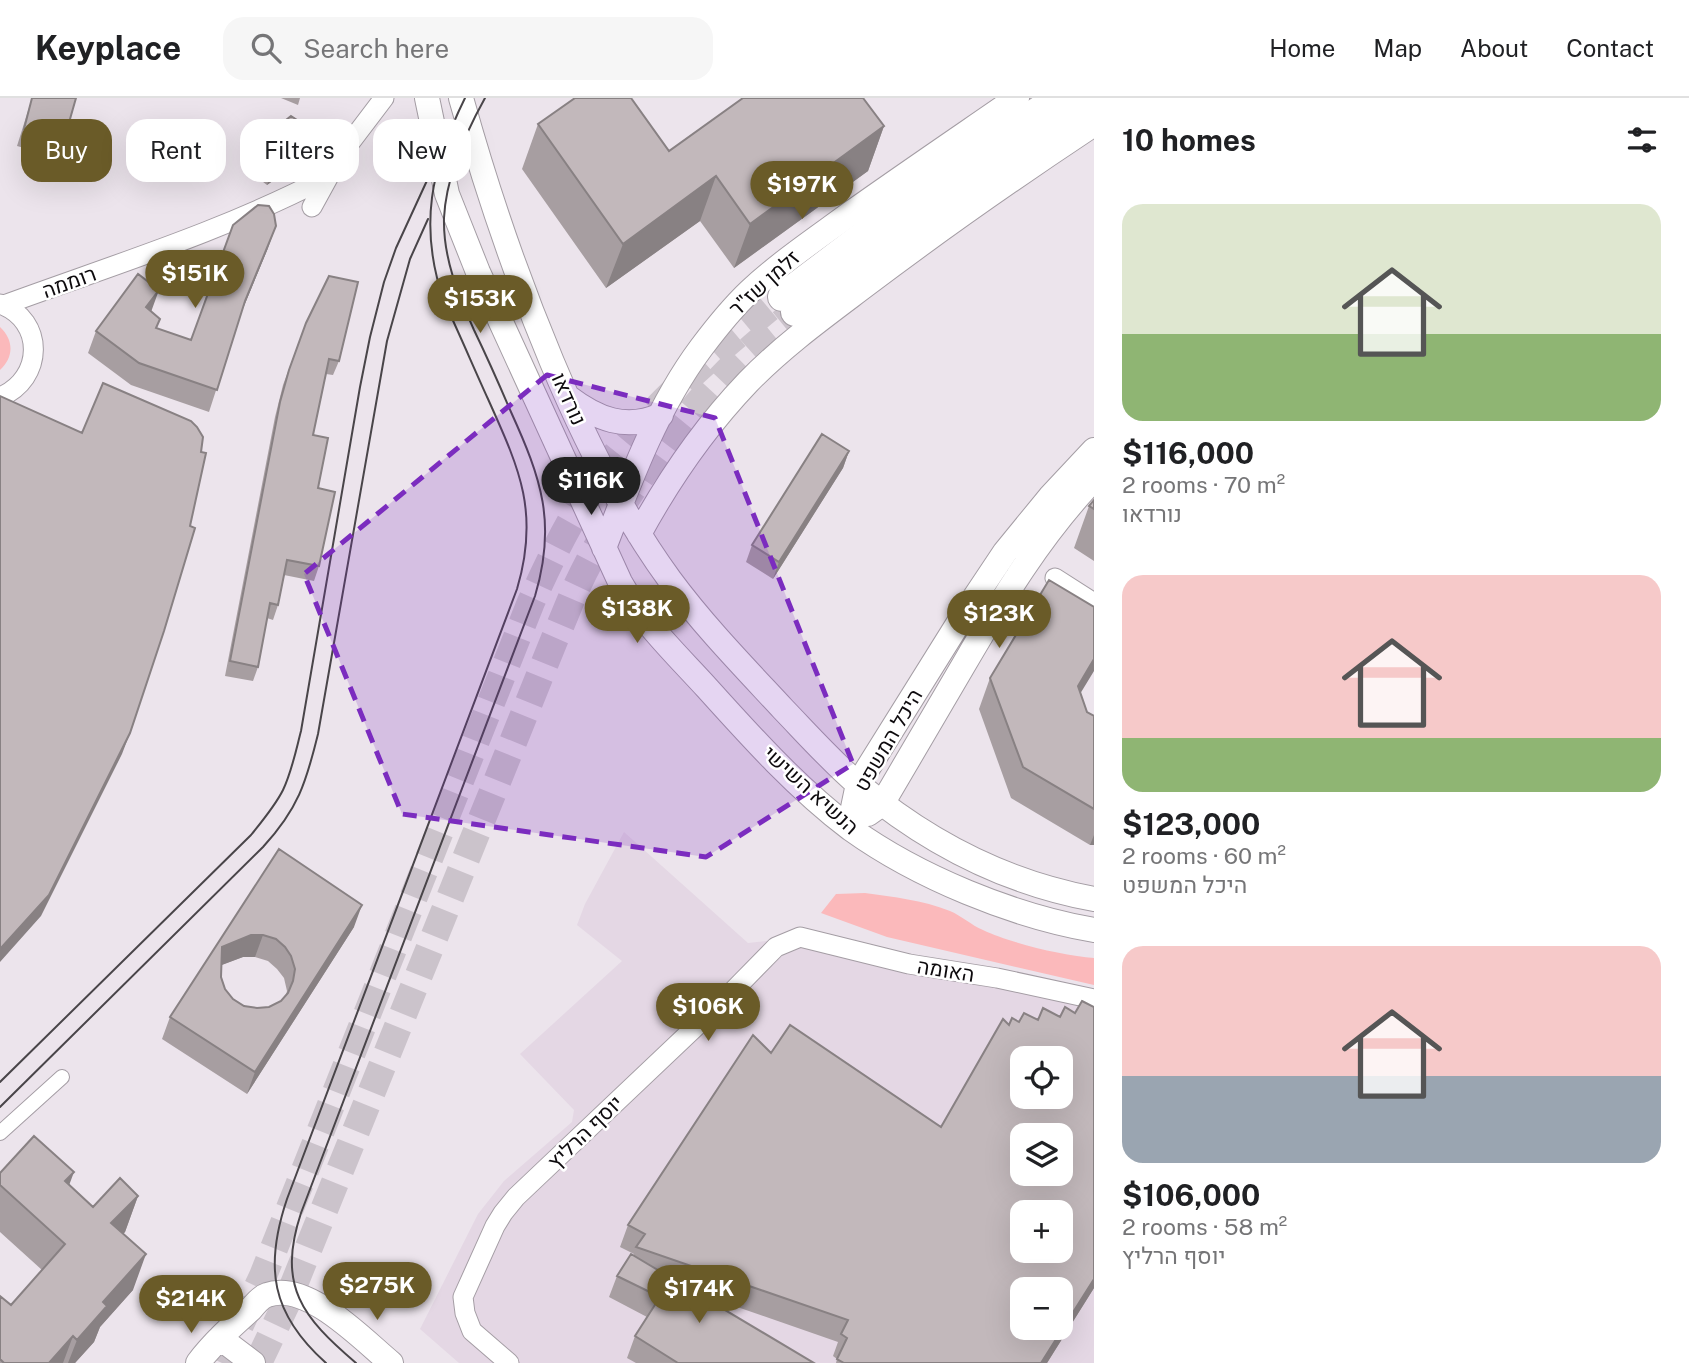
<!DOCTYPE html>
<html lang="en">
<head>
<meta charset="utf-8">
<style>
	:root { --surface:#fff; --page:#f6f6f6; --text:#202124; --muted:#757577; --line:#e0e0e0; --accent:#6a5b28 }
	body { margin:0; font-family:"Public Sans",Heebo,sans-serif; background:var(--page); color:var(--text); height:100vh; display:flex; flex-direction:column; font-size:26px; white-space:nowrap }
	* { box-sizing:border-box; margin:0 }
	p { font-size:23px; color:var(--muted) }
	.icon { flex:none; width:38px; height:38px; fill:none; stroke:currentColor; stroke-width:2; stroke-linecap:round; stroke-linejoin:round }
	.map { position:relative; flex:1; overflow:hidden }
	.details { display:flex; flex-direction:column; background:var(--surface); width:595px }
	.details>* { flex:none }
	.banner { position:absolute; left:21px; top:21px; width:665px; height:63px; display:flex; gap:14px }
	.tools { position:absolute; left:1010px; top:948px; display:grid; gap:14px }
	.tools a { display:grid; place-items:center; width:63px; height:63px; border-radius:14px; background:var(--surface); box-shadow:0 7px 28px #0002; font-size:35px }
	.price { position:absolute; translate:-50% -60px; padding:0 16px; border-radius:24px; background:var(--accent); color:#fff; font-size:23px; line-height:46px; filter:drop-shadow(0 2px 4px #0008) }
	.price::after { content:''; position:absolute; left:50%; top:42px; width:21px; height:16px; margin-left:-10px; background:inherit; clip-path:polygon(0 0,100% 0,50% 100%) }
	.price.selected { background:#222; color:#fff }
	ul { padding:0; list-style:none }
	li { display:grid; align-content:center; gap:14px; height:371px; padding:0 28px }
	li span { display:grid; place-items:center; height:217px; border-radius:21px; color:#555 }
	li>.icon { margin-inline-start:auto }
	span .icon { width:126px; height:126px; fill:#fffc; stroke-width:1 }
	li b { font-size:30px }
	h2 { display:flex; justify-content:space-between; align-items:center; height:84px; padding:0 28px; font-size:30px }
	.chip { padding:0 24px; border-radius:21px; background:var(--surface); box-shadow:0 7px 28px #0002; font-size:24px; line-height:63px }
	.chip.selected { background:var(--accent); color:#fff }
	header { display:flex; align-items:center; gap:42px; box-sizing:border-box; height:98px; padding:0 35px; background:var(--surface); border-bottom:2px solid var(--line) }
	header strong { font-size:33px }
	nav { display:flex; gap:38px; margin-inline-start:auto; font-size:24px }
	.search { width:490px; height:63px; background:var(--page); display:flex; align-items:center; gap:18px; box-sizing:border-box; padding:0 24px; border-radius:21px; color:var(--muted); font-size:26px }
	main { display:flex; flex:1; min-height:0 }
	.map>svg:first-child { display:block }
	.built { fill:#e4d7e4; fill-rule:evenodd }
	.park { fill:#fbb9bb }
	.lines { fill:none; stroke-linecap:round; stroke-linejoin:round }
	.secondary-tunnel { stroke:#cbc3cb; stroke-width:28; stroke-dasharray:28 14; stroke-linecap:butt }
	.pedestrian-casing { stroke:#a49da4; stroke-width:16 }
	.minor-casing { stroke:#a49da4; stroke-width:21 }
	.tertiary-casing { stroke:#a49da4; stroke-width:26 }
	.secondary-casing { stroke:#a49da4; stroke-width:30 }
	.pedestrian { stroke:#fff; stroke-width:14 }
	.minor { stroke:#fff; stroke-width:19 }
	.tertiary { stroke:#fff; stroke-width:24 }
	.secondary { stroke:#fff; stroke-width:28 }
	.tram { stroke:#494549; stroke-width:2 }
	.wall { fill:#a79ea1; fill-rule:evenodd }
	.shaded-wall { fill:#888183 }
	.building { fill:#c2b8bb; stroke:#888183; stroke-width:2; fill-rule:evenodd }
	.marked { fill:#7b2cbf; fill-opacity:0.2; stroke:#7b2cbf; stroke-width:5; stroke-dasharray:14 9; stroke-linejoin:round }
	.labels { text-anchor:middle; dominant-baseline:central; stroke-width:5; stroke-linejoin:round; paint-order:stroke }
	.street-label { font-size:21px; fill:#0d0a0d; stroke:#fff }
</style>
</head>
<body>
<header>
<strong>Keyplace</strong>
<div class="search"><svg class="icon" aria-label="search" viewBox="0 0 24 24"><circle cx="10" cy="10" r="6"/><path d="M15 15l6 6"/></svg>Search here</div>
<nav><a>Home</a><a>Map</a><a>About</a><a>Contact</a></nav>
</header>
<main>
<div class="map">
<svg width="1094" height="1265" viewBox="0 0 1094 1265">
	<rect width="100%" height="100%" fill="#ece4ec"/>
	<path class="built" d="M624 734 748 845 800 839 1094 901V1265H459L420 1231 478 1116 504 1083 572 1024 574 1012 520 956 622 863 577 827 585 806ZM1022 961H1060V999H1022ZM1022 1038H1060V1076H1022ZM1022 1115H1060V1153H1022ZM1022 1192H1060V1230H1022Z"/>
	<path class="park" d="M0 229C14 242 14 259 0 272Z
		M865 795C894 799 922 802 950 813 962 818 971 827 983 832 1010 845 1064 858 1094 860V887L887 839 821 815 836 796Z"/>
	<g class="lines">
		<path class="secondary-tunnel" d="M222 1265 263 1178 531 504C550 462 570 420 597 382 647 310 715 255 782 199
			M258 1265 286 1206 555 540C563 522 570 503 578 486 614 410 674 326 734 267 752 248 774 232 795 214"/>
		<defs>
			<path id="pedestrian" d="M0 1035 62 979"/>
			<path id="minor" d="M312 109 340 58 384 0
				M0 206C45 222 44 281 0 299
				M4 207C113 167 224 133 327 79
				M1055 480 1094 505
				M509 1265 472 1233 465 1215 463 1199 495 1128 503 1115 516 1099 726 900 776 849 800 839 909 866 997 880 1094 901"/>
			<path id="tertiary" d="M427 0 447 96 478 174 620 484C643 525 676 556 707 590 752 640 798 691 851 731 918 779 1013 818 1094 832
				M461 0C486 90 516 178 552 264 584 340 621 415 670 482 704 528 744 569 783 611 808 637 832 664 859 687 927 744 1007 785 1094 801
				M568 299C597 321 626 333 661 317
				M639 436C669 381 705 329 748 284 784 247 826 217 867 186 941 130 1017 77 1094 26
				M604 450C630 382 657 309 701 250 716 230 732 210 750 193 781 164 817 140 851 115 906 76 962 38 1017 0
				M868 716 882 706C909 660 936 614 963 568 1001 503 1041 436 1094 381
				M849 729 858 686 971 505 1005 454 1050 399 1094 352
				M220 1240 253 1265
				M198 1265C213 1245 232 1228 251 1211 255 1206 261 1199 267 1197 307 1182 363 1242 391 1265"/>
			<path id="secondary" d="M782 199 914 99 1057 0
				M795 214C890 137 992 69 1094 1"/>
		</defs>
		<use href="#pedestrian" class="pedestrian-casing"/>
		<use href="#minor" class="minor-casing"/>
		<use href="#tertiary" class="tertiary-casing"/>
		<use href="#secondary" class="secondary-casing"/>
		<use href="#pedestrian" class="pedestrian"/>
		<use href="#minor" class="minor"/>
		<use href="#tertiary" class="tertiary"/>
		<use href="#secondary" class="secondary"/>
		<path class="tram" d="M0 984 251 737C263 722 275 708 283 692 292 673 296 652 301 633L360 289 370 239 384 184 396 150 430 76
			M0 1009 263 749C298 711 306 685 318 636L387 243 410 161 428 121
			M326 1265C271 1216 264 1169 287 1101L517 491C540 414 519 370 488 301 473 268 459 235 444 203 418 129 431 69 465 0
			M356 1265C302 1219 277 1188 301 1115L535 498C557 425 541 380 511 314 499 286 487 259 474 232 458 196 443 160 444 120 446 78 465 36 485 0"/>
	</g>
	<path class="wall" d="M32 0H76L64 42 57 59 17 48Z
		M281 0H300L298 7Z
		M538 26 669 53 884 28 868 73 734 170 700 123 606 190 522 71Z
		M319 50 267 87 241 67 245 55Z
		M268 150 241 215 209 314 131 287 88 255 96 233 151 213 156 230 191 242Z
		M306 225 339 263 333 277 326 276 313 337 318 390 319 468 314 483 284 477 278 507 273 522 267 520 258 569 253 583 225 578 275 319 283 287Z
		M849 353 843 370 773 481 746 464 752 447Z
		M1094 402V463L1074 450 1089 408Z
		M990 580 1080 596 1087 614 1094 618V747H1090L1011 700 979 611Z
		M279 751 354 829 247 996 162 941 170 919ZM243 859H255L268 863 277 871 284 880 287 893 286 897 281 903 269 909 257 910 244 908 233 901 225 891 221 879V867Z
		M771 955 1094 1190 1047 1265H836L837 1261 833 1258 838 1244 694 1194 814 1265H636L627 1260 635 1238 647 1219 609 1199 617 1178 634 1156 620 1149 628 1127Z
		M0 1075 69 1087 93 1109 138 1098 125 1134 123 1136 133 1192 100 1229 94 1244 75 1265H0V1198L11 1207 42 1172 0 1134Z"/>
	<path class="shaded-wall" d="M884 28 868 73 734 170 750 126Z
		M323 39 319 50 267 87 271 76Z
		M716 78 700 123 606 190 623 146Z
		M276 128 268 150 237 225 245 203Z
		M159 192 151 214 146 209Z
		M849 353 843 370 773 481 779 464Z
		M1094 561V573L1066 619 1078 588Z
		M130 635 122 656 41 818 0 864V851Z
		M1094 737V747H1090Z
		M362 807 354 829 247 996 255 974Z
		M251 837H263L255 859H243L214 870 222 849Z
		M74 1074 61 1109 65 1083Z
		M138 1098 125 1134 98 1161 111 1125Z
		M146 1156 133 1192 100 1229 94 1244 75 1265H68L77 1242 103 1204Z
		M1094 1181V1190L1047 1265H1041Z
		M73 1238 63 1265H49Z"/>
	<path class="building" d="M32 0H76L64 42 24 31Z
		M575 0H631L669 53 743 0H863L884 28 750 126 716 78 623 146 538 26Z
		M291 18 323 39 271 76 245 55Z
		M258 107 269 108 274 116 276 128 245 203 217 292 139 265 96 233 138 176 159 192 146 209 160 221 156 230 191 242 233 127Z
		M329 178 358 184 339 263 329 261 313 337 328 340 318 390 335 394 319 468 287 462 278 507 270 505 258 569 230 563 280 304 289 272 306 225Z
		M103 285 191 323 197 329 203 339 201 354 206 355 190 428 195 430 164 533 130 635 49 797 0 851V298L82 335Z
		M822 336 849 353 779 464 752 447Z
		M1094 402V411L1089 408Z
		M1049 482 1094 509V561L1078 588 1087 614 1094 618V711L1023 669 990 580Z
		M279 751 362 807 255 974 170 919ZM251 837H263L276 841 285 849 291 858 295 871 293 883 288 895 281 903 269 909 257 910 244 908 233 901 225 891 221 879 222 849Z
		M1082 903 1094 909V1181L1041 1265H844L837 1261 847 1240 841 1236 848 1222 636 1149 645 1136 628 1127 753 937 771 955 790 927 941 1029 1003 921 1009 927 1012 920 1019 924 1024 915 1038 922 1043 910 1060 919 1065 909 1075 915ZM1022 961H1060V999H1022ZM1022 1038H1060V1076H1022ZM1022 1115H1060V1153H1022ZM1022 1192H1060V1230H1022Z
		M34 1038 74 1074 65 1083 93 1109 120 1080 138 1098 111 1125 146 1156 103 1204 107 1208 77 1242 73 1238 49 1265H4L0 1261V1198L11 1207 65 1146 0 1087V1075Z
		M631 1156 814 1265H678L635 1238 660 1199 617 1178Z"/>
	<path class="marked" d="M547 277 715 320 853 666 706 759 402 716 304 476Z"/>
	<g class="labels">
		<g class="street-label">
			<text transform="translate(69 184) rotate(-20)">רוממה</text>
			<text transform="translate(764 185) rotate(-42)">זלמן שז"ר</text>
			<text transform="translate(569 301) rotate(66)">נורדאו</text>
			<text transform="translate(888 642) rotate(-60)">היכל המשפט</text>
			<text transform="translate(811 692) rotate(42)">הנשיא השישי</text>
			<text transform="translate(946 872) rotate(9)">האומה</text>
			<text transform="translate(585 1034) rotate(-44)">יוסף הרליץ</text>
		</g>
	</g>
</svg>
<div class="tools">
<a><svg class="icon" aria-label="locate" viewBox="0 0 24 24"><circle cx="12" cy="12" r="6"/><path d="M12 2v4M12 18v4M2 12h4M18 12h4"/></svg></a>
<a><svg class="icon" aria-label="layers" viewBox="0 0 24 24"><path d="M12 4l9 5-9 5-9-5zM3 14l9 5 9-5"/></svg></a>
<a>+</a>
<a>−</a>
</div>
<b class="price" style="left:802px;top:123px">$197K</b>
<b class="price" style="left:195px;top:212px">$151K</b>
<b class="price" style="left:480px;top:237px">$153K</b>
<b class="price selected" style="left:591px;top:419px">$116K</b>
<b class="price" style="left:637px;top:547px">$138K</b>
<b class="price" style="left:999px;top:552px">$123K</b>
<b class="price" style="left:708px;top:945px">$106K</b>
<b class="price" style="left:377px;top:1224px">$275K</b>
<b class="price" style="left:699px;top:1227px">$174K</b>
<b class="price" style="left:191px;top:1237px">$214K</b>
<div class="banner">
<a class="chip selected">Buy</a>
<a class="chip">Rent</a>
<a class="chip">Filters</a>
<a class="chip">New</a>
</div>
</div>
<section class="details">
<h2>10 homes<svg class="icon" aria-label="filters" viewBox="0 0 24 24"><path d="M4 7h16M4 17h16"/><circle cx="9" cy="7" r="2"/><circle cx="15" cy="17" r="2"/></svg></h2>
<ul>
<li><span style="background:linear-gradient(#dfe7d0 60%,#8fb573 0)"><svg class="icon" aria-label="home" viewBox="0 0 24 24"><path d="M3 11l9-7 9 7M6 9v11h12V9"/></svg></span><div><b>$116,000</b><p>2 rooms · 70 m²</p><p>נורדאו</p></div></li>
<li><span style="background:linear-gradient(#f6c9c9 75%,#8fb573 0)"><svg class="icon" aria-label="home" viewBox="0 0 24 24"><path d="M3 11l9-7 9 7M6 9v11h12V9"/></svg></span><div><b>$123,000</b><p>2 rooms · 60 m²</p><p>היכל המשפט</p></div></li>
<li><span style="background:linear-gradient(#f6c9c9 60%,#9aa5b1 0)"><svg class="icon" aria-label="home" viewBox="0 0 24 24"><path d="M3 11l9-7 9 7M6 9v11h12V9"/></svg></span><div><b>$106,000</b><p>2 rooms · 58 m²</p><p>יוסף הרליץ</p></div></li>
</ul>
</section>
</main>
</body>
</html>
